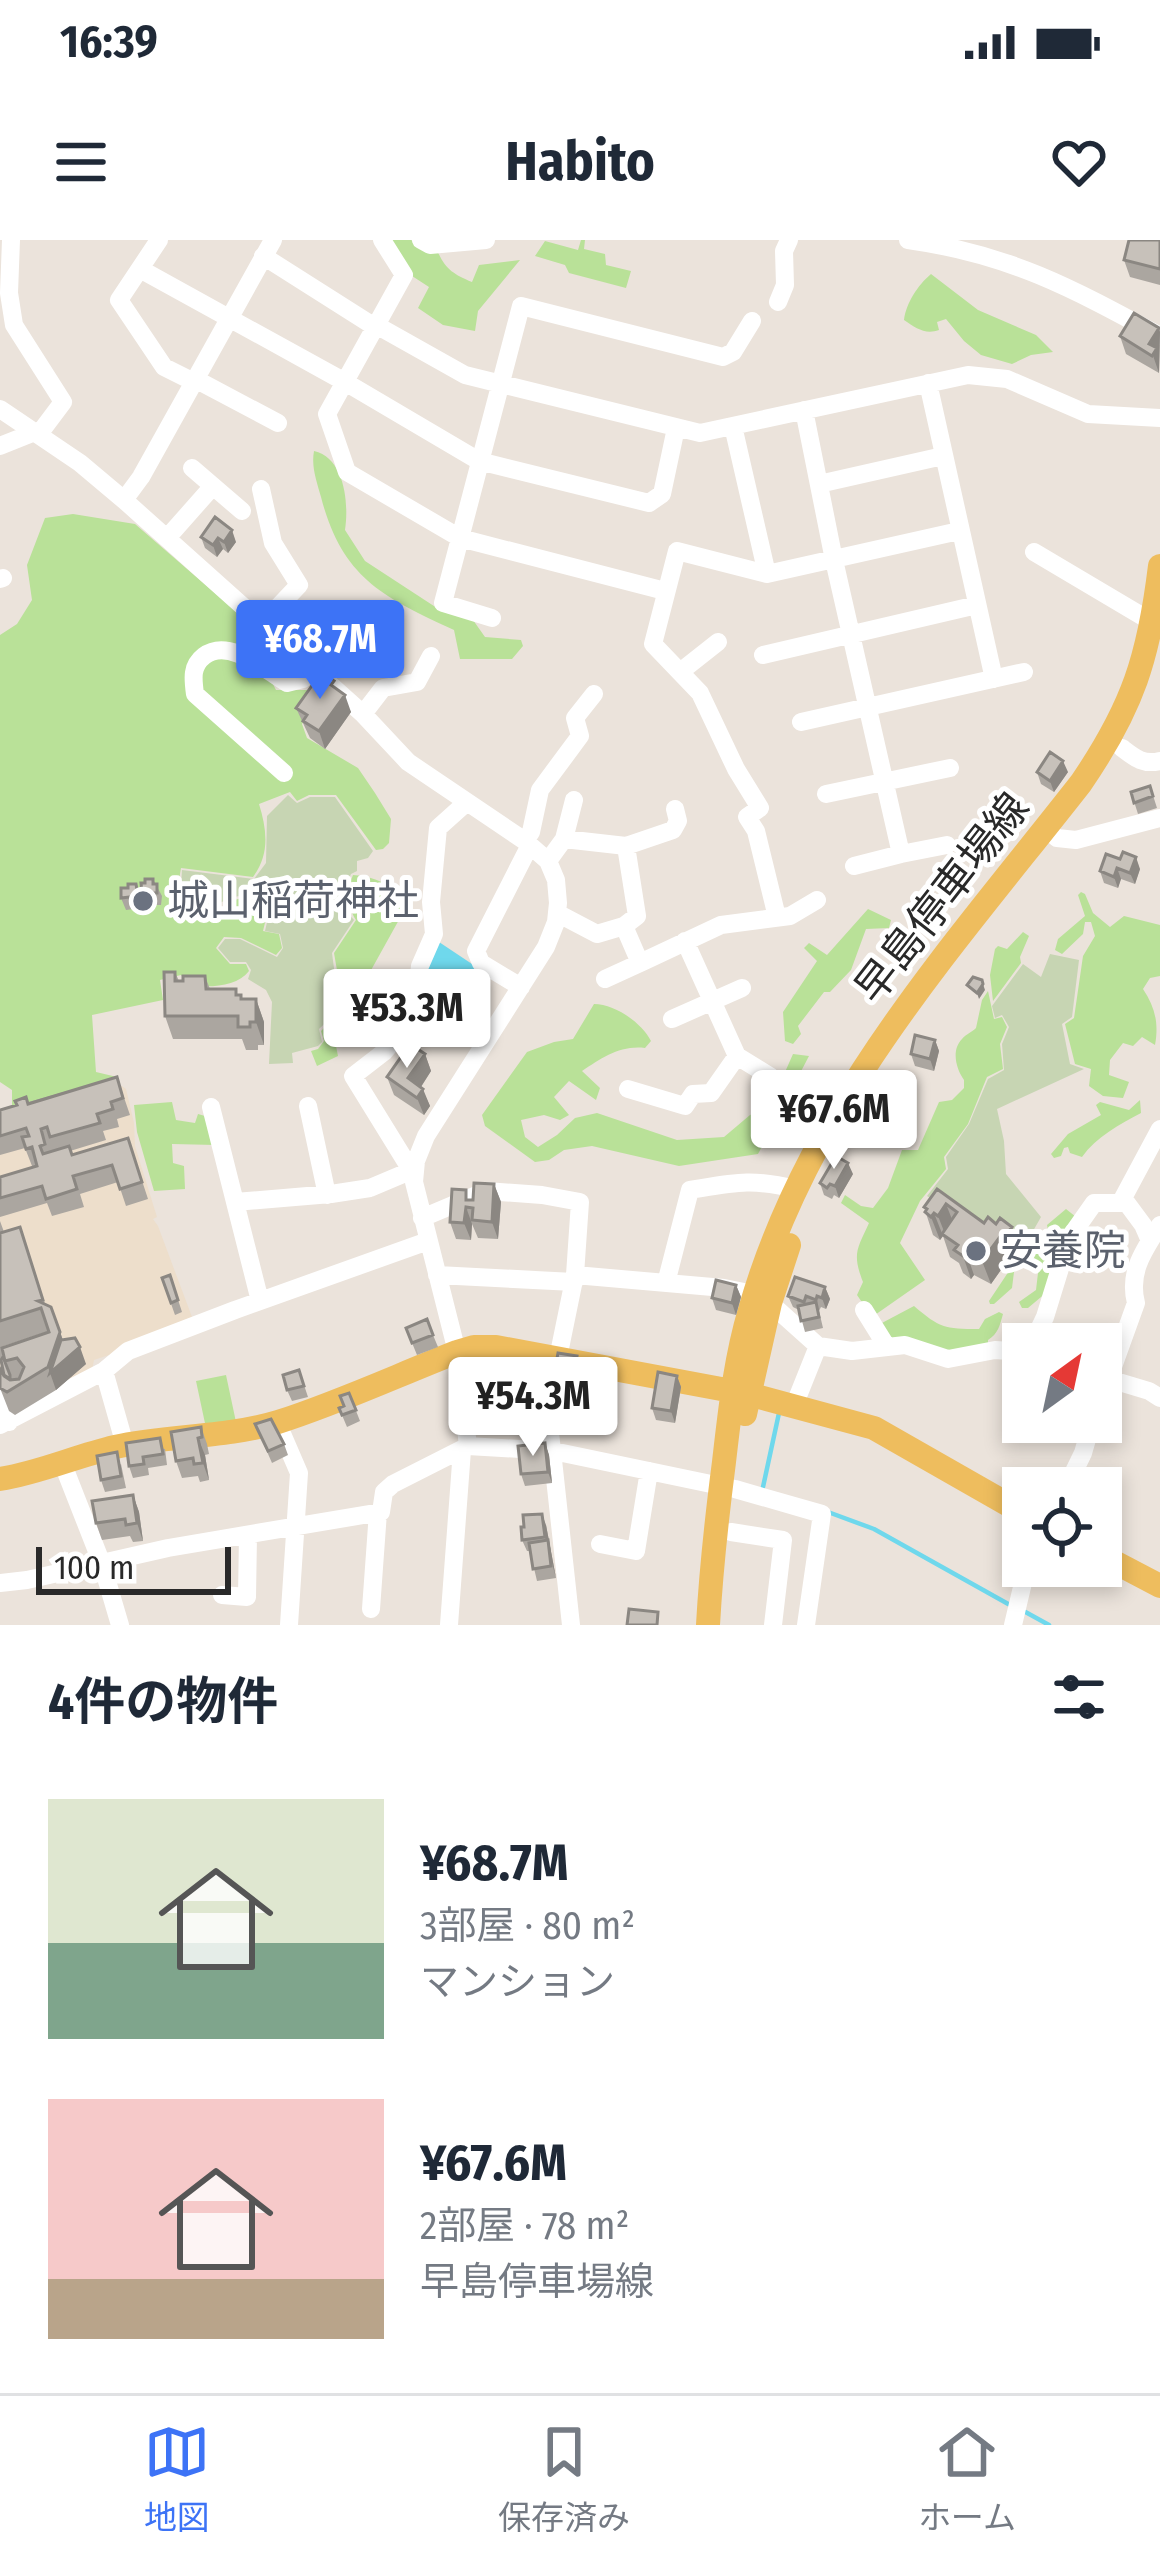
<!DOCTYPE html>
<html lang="ja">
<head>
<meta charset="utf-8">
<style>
	:root { --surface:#fff; --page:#f6f6f7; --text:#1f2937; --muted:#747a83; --line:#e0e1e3; --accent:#3d73f6 }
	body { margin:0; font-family:"Fira Sans Condensed","Noto Sans JP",sans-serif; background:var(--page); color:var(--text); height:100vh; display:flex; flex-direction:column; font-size:45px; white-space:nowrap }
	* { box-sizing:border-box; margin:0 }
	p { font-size:39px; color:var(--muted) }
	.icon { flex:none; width:66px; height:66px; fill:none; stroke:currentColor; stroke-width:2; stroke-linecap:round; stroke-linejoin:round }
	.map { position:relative; height:1385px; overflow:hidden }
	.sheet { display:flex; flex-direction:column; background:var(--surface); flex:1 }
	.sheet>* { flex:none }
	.needle { width:78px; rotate:33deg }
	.buttons { position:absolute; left:1002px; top:1083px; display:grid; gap:24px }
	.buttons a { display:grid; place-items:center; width:120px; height:120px; border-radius:0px; background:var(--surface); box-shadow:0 6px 18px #0003; font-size:60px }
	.scale { position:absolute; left:36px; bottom:30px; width:195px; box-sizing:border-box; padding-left:12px; border:6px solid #292929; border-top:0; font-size:33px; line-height:42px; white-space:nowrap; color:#292929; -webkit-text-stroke:9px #fff; paint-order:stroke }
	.price { position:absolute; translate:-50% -102px; padding:0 27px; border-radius:12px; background:#fff; color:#222; font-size:39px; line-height:78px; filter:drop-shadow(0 3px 6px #0008) }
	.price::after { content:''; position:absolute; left:50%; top:72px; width:36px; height:27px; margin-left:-18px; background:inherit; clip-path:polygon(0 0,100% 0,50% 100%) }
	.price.selected { background:var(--accent); color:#fff }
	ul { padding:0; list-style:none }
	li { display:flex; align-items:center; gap:36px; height:300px; padding:0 48px }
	li span { display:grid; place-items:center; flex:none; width:336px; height:240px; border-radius:0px; color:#555 }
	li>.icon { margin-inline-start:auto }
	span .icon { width:144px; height:144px; fill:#fffc; stroke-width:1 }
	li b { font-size:51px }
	h2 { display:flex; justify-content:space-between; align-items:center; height:144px; padding:0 48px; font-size:51px }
	.status { display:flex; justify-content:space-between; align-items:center; height:84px; padding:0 60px; background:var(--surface); direction:ltr }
	.status svg { height:33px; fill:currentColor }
	header { display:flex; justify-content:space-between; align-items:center; height:156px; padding:0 48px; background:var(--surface); font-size:54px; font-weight:700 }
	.tabs { display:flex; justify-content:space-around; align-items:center; height:168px; border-top:3px solid var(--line); background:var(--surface); font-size:33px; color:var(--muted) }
	.tabs a { display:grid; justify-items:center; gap:6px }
	.tabs .selected { color:var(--accent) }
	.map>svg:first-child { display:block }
	.education { fill:#eddecb }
	.green { fill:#b9e198 }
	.cemetery { fill:#c7d5b3 }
	.water { fill:#6fd8ec }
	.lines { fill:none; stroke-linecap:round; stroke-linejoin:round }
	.stream { stroke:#6fd8ec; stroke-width:4.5 }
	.minor { stroke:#fff; stroke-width:18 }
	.major { stroke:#eebd5e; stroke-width:24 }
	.wall { fill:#aba6a0; fill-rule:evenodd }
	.shaded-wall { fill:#8b8782 }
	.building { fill:#c7c1ba; stroke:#8b8782; stroke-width:3 }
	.worship-dot { fill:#6b7280; stroke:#fff; stroke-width:4.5 }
	.labels { text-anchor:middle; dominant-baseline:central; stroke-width:10; stroke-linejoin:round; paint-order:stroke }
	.street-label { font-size:42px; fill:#292929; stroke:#fff }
	.worship-label { font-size:42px; fill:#5b616d; stroke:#fff; text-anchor:start }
</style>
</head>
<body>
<div class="status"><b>16:39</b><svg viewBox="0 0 49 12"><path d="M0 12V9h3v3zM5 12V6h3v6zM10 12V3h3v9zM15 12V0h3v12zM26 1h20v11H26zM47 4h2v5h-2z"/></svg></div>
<header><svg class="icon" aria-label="menu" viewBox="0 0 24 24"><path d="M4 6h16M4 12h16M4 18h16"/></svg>Habito<svg class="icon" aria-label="heart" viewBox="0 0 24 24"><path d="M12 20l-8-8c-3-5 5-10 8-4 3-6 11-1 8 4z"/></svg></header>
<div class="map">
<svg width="1160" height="1385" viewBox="0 0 1160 1385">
	<rect width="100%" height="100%" fill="#ebe3db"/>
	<path class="education" d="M119 844 126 849 134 883 135 906 157 977 153 979 158 986 192 1077 188 1085 112 1117 109 1115 94 1120 92 1130 8 1172 0 1123V875Z"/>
	<path class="green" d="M386 0H411L429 10H437C445 29 453 34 472 42L479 25 520 20 478 71 475 91 443 85 418 68 429 47 409 34Z
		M581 0H585L584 9 605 14 606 25 631 31 626 48 569 33 565 25 535 16 545 1 578 10Z
		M931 34 978 70 1036 95 1053 112 1031 115 1012 124 981 115 964 101 946 79 937 82 939 90C925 95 916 88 904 80 906 63 918 45 931 34Z
		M314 211C345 218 349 264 345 290L365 321 440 370 473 380 485 397 521 400 523 406 512 419H460L454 390C383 357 342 338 321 257 317 242 311 227 314 211Z
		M73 274 135 284 238 373 242 384 238 392 263 410 269 407 275 411 271 421 257 413 276 450H326L302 484 307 498 358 528 375 553 391 579 389 603 383 609 376 610 336 555H309L297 561 290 552 259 564C267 590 270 614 253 637L181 628 178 646 204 653 220 669C238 655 249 655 269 666L263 691 279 694 282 708 276 715 241 698 224 697 216 708 230 724H246L249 731C237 747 209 748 189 745L181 735 160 740 163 760 92 775 96 832 117 837 118 843 12 869V850L0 842V395L17 384 32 360 27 325 45 278Z
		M353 635C374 636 394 646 410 660L370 732 388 746 335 801 338 816 317 826 311 811 318 809 324 801 321 791 342 770 332 751 338 736 334 713 356 680C348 669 347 648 353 635Z
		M1081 652 1085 654 1093 673 1110 687 1124 676 1160 685V736L1150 738 1143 749C1155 767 1159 783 1155 805L1142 797 1133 806 1123 803 1110 820 1109 835 1129 842 1123 858 1103 856 1089 846 1091 829 1075 824 1065 784 1074 778 1083 716 1095 696 1091 682H1085L1083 694 1062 714 1055 710 1058 699 1085 676 1078 655Z
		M868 669 891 680 889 688 866 689 851 730 830 752H824L798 786 801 794 793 804 785 801 783 772 817 721 804 708 809 703 827 715Z
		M1023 692 1029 696 1020 717 1021 723 993 761 990 735 995 709 998 706 1007 709Z
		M988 751 994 779 1002 777 1007 787 1000 804 1003 829 987 837 968 884 944 917 946 929 920 961 900 1003 925 1040 872 1077 857 1055 863 1042C852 1014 857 1009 869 983L841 963 845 955 861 966 873 968 888 948 902 910H918L939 862 952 860 964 848V840C956 829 951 810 962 799 966 794 972 792 976 788L982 760Z
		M594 764C615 764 642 783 651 801L645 808C620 805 602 818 582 831L600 848 596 860 569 841 554 857 569 875 560 880 544 875 521 880 525 897 538 907 557 895 575 878 597 873 677 900 724 897 750 875 770 866 793 814 809 816 758 914 679 926 592 906 564 910 549 920 535 922 485 886 482 875 527 812 554 802 573 799Z
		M1140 860 1141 873C1120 884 1096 897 1082 917L1070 913 1068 907 1064 908 1061 916 1054 918 1051 914 1068 894 1101 875 1096 865 1100 862 1129 870Z
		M172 862 176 880 195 883 198 874 212 878 216 905 172 904 173 923 184 926 185 949 154 951 137 892 134 865Z
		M1066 969 1076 977 1052 1010 1047 1052 1028 1068H1022L1019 1062 1036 1050 1038 1033 1023 1026 1014 1032 1012 1048 994 1064H990L989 1061 1011 1028 1016 1027 1043 1004 1049 994 1047 985Z
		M914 1066C940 1088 944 1089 979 1089L985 1079 999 1072 1003 1074C1000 1085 998 1094 988 1100V1106L961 1113 893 1102 880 1084Z
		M226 1135 236 1182 206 1188 196 1141Z"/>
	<path class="cemetery" d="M288 555 297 563 310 557H335L373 611 368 618 357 621V631L351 634 348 641V673L354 680 332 713 335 736 330 750 340 769 319 789 322 802 318 806 292 813 293 823 269 824 272 762 266 750 248 739 251 730 246 722H230L218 708 225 699H240L277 717 283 708 280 694 265 691 271 665C251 654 240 652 220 663 209 651 197 648 181 646L182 630 254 639 266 623 267 576Z
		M1050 714 1079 720 1072 777 1062 784 1070 824 1084 829 997 869 1004 901 1006 934 1041 977 1025 1005 970 976 966 981 927 956 948 929 946 917 969 884 988 839 1004 830 1002 804 1009 787 1002 775 995 778 992 766 1023 724 1041 737Z"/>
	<path class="water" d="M436 700 478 728 456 771 422 742Z"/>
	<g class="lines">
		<path class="stream" d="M763 1247 779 1173
			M828 1272 874 1289 1010 1365
			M1020 1369 1049 1385"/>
		<path class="minor" d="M11 0 9 53 14 85 63 162 39 194
			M159 0 119 60 164 127 194 142
			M382 0 404 35 327 174 347 232 460 298 665 351
			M421 0 430 5 486 0
			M908 0C1009 14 1072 48 1160 96
			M263 16 375 87
			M140 29 345 142 479 221 649 263 662 254 676 188
			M778 62 785 45 784 11 789 0
			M376 85 465 135 700 193 968 135 1007 139 1088 174 1160 178
			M195 139 278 183
			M928 143 994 439
			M0 169 80 223 124 260 363 474 408 522 525 601 548 621 556 640 558 663 556 682 546 707 426 896 416 921 414 942 457 1112 468 1206
			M804 170 834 320 901 614 947 605
			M733 186 767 334
			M0 206 35 192
			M192 228 242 271
			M819 244 943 216
			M261 249 273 303 299 345 262 384
			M124 260 141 237 273 0
			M167 298 213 246
			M1034 312 1152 382
			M0 339 3 338
			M492 378 443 363 521 66 723 117 733 112 752 81
			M763 415 977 365
			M680 432 718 402
			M363 474 383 448 417 442 431 416
			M801 482 1024 432
			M1122 508C1135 518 1143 525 1160 521
			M284 533 195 454C193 439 191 426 204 416 229 397 265 430 287 443L303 439 314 431
			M826 554 950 528
			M1045 588 1057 598 1076 600 1160 578
			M564 599 626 606 673 590 678 581 675 569
			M525 601 531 592 540 550 580 496 575 478 594 454
			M548 621 564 599 574 560
			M854 626 901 614
			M557 673 597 694 624 686 640 723 721 685 790 676 817 660
			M777 677 756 591 747 577 760 568 736 529 700 453 653 404 677 311 767 334 959 291
			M624 686 637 676 626 606
			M605 739 640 723
			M418 745 488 798
			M521 747 481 723 476 711 530 605
			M672 779 742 748
			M737 816 771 837
			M628 849 685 866 693 854 711 853 737 816 685 701
			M308 866 327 955
			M211 867 260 1061
			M411 930 353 836 384 812 414 776 420 726 434 694 431 662 438 588 467 562
			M235 962 331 954 370 948 415 929
			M422 978 486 951 542 955 580 962 575 1035
			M1150 1001 1143 985 1123 958 1160 889
			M437 1035 574 1042
			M666 1043 690 950C733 943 752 938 795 949
			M770 1063 818 1106 852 1111 905 1105 948 1119 995 1110 1023 1112
			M864 1070 887 1107
			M1032 1104 1045 1077 1066 1009 1075 990 1094 963H1125
			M553 1117 547 1165 571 1385
			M558 1118 575 1035 724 1048 754 1054
			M104 1131 125 1205
			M1109 1139 1149 1151 1160 1158
			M0 1140 9 1182
			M1101 1160 1136 1063C1128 1032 1144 1010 1160 985
			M794 1166 818 1106
			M277 1182 299 1233 289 1385
			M0 1185 104 1131 128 1111 235 1070 428 1001
			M62 1222 102 1324 120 1385
			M1066 1248 1083 1213 1092 1182
			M731 1292 783 1300 773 1385
			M600 1304 636 1311 649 1231
			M0 1343 27 1340 168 1308 381 1272 384 1252 393 1244 468 1206 553 1211 735 1249 822 1274 806 1385
			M222 1355 247 1357 248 1295
			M371 1369 378 1272
			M449 1385 462 1210
			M1013 1385 1027 1326"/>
		<path class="major" d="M745 1174 770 1063 789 1005
			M0 1239C39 1233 76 1216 115 1207 168 1195 225 1198 278 1182 338 1163 398 1135 457 1112L474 1107H496L748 1154 874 1188 1023 1273
			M1101 1315 1160 1346
			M708 1385C711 1331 717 1276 724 1222 730 1171 735 1120 750 1070 808 865 952 708 1081 543 1133 467 1149 417 1160 326"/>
	</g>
	<path class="wall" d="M1160 0V45L1130 37 1124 20Z
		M1159 88 1160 92 1159 133 1126 114 1120 96Z
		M201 297 236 302 228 313 223 309 217 317 205 308Z
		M337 449 351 472 325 509 310 498 296 468Z
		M1037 532H1068L1054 552 1041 544Z
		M1150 546 1157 568 1138 574 1131 552Z
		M1106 614 1140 629 1135 644 1121 639 1118 648 1104 643 1100 631Z
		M153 639 162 656 161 665H146L142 653Z
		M136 644 142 668 126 670 121 658 128 648Z
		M175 732 179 741 205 736 210 749 238 755 242 759H256L264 782V805H258V810H246L242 799H173L165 776Z
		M935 800 939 811 934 831 915 826 911 814Z
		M425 814 431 831 421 847 430 866 424 875 394 855 387 837Z
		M117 837 130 875 117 879 119 887 103 891 106 900 70 911 72 915 128 898 148 959 126 966 118 942 80 954 84 967 52 976 47 963 0 977V937L37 926H32L25 908 0 915V870Z
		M853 934 839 958 834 955 832 959 824 955 820 943Z
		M494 944 501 962 498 999 478 998 472 984 471 1000 456 999 450 982 470 960Z
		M937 949 984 983 988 977 1020 1010 1014 1019 1010 1017 991 1044 974 1035 971 1039 963 1033 959 1023 950 1017 943 996 940 1000 933 995 924 967Z
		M0 981 4 992 28 1010 45 1064 51 1067 63 1100 86 1124 56 1150 15 1175 9 1171 0 1148 4 1135 0 1121ZM49 1091V1092L4 1107V1106Z
		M170 1035 182 1072 175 1075 162 1038Z
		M736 1045 741 1057 736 1075 716 1070 712 1058Z
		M825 1047 830 1059 826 1069 821 1067 819 1071 823 1088 805 1092 799 1070 793 1067 788 1056Z
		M406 1088 433 1095 438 1107 417 1115Z
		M577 1116 581 1128 575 1159 555 1162 551 1150Z
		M299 1130 308 1157 292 1161 287 1150Z
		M677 1136 681 1147 675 1183 656 1180 652 1168Z
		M349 1153 360 1181 347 1187 339 1168 344 1166Z
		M255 1184 284 1204 288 1215 272 1223Z
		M201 1187 207 1204 209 1214 205 1215 209 1240 200 1242 198 1236 182 1238 176 1221Z
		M126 1203 165 1209 167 1225 148 1228 149 1235 133 1238 129 1226Z
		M545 1203 549 1215 552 1243 525 1246 521 1234Z
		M121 1224 126 1248 105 1252 101 1240Z
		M133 1255 139 1272 143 1301 133 1302 130 1296 102 1300 96 1283Z
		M546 1285 556 1338 537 1341 530 1311H527L522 1300Z"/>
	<path class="shaded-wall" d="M1159 88 1160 92 1159 133 1149 104Z
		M232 290 236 302 228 313 224 302Z
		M218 298 223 309 217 317 213 305Z
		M345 455 351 472 325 509 319 491Z
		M1063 521 1068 532 1054 552 1050 541Z
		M1136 617 1140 629 1135 644 1130 633Z
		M1117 628 1121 639 1118 648 1114 637Z
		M983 744 985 750 979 759 977 753Z
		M256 759 264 782V805L256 782Z
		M935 800 939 811 934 831 930 819Z
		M425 814 431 831 415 856 408 838Z
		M423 849 430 866 424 875 417 858Z
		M848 923 853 934 839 958 835 946Z
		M494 944 501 962 498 999 492 982Z
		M946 964 955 987 947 999 938 976Z
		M466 967 472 984 471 1000 464 983Z
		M934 973 943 996 940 1000 931 977Z
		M1012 987 1020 1010 1014 1019 1005 996Z
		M1002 994 1010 1017 991 1044 982 1021Z
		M966 1012 974 1035 971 1039 963 1016Z
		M736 1045 741 1057 736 1075 732 1063Z
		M825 1047 830 1059 826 1069 822 1058Z
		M60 1092 68 1115 80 1107 86 1124 56 1150 48 1127Z
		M577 1116 581 1128 575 1159 571 1148Z
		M677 1136 681 1147 675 1183 671 1171Z
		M198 1198 205 1215 209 1240 203 1223Z
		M545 1203 549 1215 552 1243 548 1232Z
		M133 1255 139 1272 143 1301 137 1283Z
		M542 1274 546 1285 556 1338 545 1297Z"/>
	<path class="building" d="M1129 0H1160V29L1124 20Z
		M1134 73 1159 88 1149 104 1157 108 1152 116 1120 96Z
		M215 277 232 290 224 302 218 298 213 305 201 297Z
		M321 433 334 441 331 445 345 455 319 491 303 481 307 475 296 468Z
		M1050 512 1063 521 1050 541 1037 532Z
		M1150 546 1153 556 1134 563 1131 552Z
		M1123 612 1136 617 1130 633 1117 628 1114 637 1100 631 1106 614 1120 619Z
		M145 639H153V644H157V653H142L141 643H145Z
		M128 644H136L138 656 121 658V648H128Z
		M164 732H175V741H183V736H205L206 749H236V755H241V759H256V782H250V787H238V776H165Z
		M973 737 982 740 983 744 977 753 967 745Z
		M915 795 935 800 930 819 911 814Z
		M410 804 425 814 408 838 423 849 417 858 387 837Z
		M117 837 123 858 111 862 113 869 97 874 100 883 50 897 47 887 41 889 45 904 40 906 43 914 69 906 72 915 128 898 142 942 120 949 112 925 73 936 77 949 46 959 42 946 0 958V937L37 926 32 907 26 909 22 897 29 896 26 888 0 896V870L17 865 15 861 26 857 28 864Z
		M836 916 848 923 835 946 830 944 827 948 820 943Z
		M474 943 494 944 492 982 472 980 473 968 466 967 464 983 450 982 452 949 466 950V960H473Z
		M937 949 984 983 988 977 996 984 1000 978 1012 987 1005 996 1002 994 982 1021 966 1012 963 1016 954 1010 958 1005 942 994 957 972 946 964 938 976 934 973 931 977 925 972 927 969 924 967Z
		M20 987 43 1060 38 1061 51 1067 60 1092 48 1127 7 1152 0 1148V1129L4 1136 10 1140 19 1139 24 1127 17 1118 5 1121 2 1108 49 1092 41 1068 0 1081V993Z
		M170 1035 178 1060 171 1063 162 1038Z
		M795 1037 825 1047 822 1058 817 1056 816 1060 806 1056 804 1062 788 1056Z
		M716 1040 736 1045 732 1063 712 1058Z
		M816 1062 819 1077 801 1081 798 1066Z
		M427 1079 433 1095 412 1103 406 1088Z
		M75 1098 80 1107 50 1133 61 1100Z
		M558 1113 577 1116 571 1148 551 1150Z
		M3 1117 10 1135V1139L4 1135 1 1120Z
		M299 1130 304 1146 287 1150 283 1135Z
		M658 1132 677 1136 671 1171 652 1168Z
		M349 1153 356 1170 342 1175 339 1168 344 1166 340 1156Z
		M271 1179 284 1204 268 1211 255 1184Z
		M201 1187 202 1197 198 1198 203 1223 194 1224 193 1218 176 1221 171 1192Z
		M160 1198 163 1214 143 1217 144 1224 129 1226 126 1203Z
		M545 1203 548 1232 521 1234 518 1206Z
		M117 1212 121 1236 101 1240 97 1216Z
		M133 1255 137 1283 126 1285 125 1279 96 1283 92 1261Z
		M542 1274 545 1297 522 1300 521 1287H524L523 1275Z
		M548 1300 551 1326 533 1329 529 1303Z
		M629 1369 658 1372 657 1385H627Z"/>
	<g class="worship-dot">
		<circle cx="143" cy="661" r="12"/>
		<circle cx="976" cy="1011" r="12"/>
	</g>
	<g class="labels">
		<g class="street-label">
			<text transform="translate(942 658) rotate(-52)">早島停車場線</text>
		</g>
		<g class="worship-label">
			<text x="167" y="661">城山稲荷神社</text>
			<text x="1000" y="1011">安養院</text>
		</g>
	</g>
</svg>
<div class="buttons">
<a><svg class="needle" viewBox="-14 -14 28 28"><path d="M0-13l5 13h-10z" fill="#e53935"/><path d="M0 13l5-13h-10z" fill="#747a83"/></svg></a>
<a><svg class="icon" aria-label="locate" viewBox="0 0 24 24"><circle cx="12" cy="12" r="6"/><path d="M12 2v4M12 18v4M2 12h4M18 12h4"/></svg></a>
</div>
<div class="scale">100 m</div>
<b class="price selected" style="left:320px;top:462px">¥68.7M</b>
<b class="price" style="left:407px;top:831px">¥53.3M</b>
<b class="price" style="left:834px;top:932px">¥67.6M</b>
<b class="price" style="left:533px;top:1219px">¥54.3M</b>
</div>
<section class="sheet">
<h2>4件の物件<svg class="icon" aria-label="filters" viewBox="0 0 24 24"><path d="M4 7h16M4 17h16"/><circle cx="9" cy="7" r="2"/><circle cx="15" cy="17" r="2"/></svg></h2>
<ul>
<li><span style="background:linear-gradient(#dfe7d0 60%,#7fa58c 0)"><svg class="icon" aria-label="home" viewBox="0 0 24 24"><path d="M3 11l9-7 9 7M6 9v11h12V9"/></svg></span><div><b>¥68.7M</b><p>3部屋 · 80 m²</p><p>マンション</p></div></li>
<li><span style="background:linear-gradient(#f6c9c9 75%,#b9a48a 0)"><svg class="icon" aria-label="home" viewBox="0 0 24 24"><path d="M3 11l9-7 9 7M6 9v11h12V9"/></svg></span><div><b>¥67.6M</b><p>2部屋 · 78 m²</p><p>早島停車場線</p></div></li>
</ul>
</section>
<nav class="tabs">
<a class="selected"><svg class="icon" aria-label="map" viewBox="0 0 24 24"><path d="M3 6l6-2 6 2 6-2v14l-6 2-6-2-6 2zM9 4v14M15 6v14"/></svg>地図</a>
<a><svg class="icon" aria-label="saved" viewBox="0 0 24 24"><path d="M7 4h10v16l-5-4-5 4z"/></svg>保存済み</a>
<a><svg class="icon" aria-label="home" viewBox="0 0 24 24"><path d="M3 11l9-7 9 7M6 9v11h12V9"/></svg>ホーム</a>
</nav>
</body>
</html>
